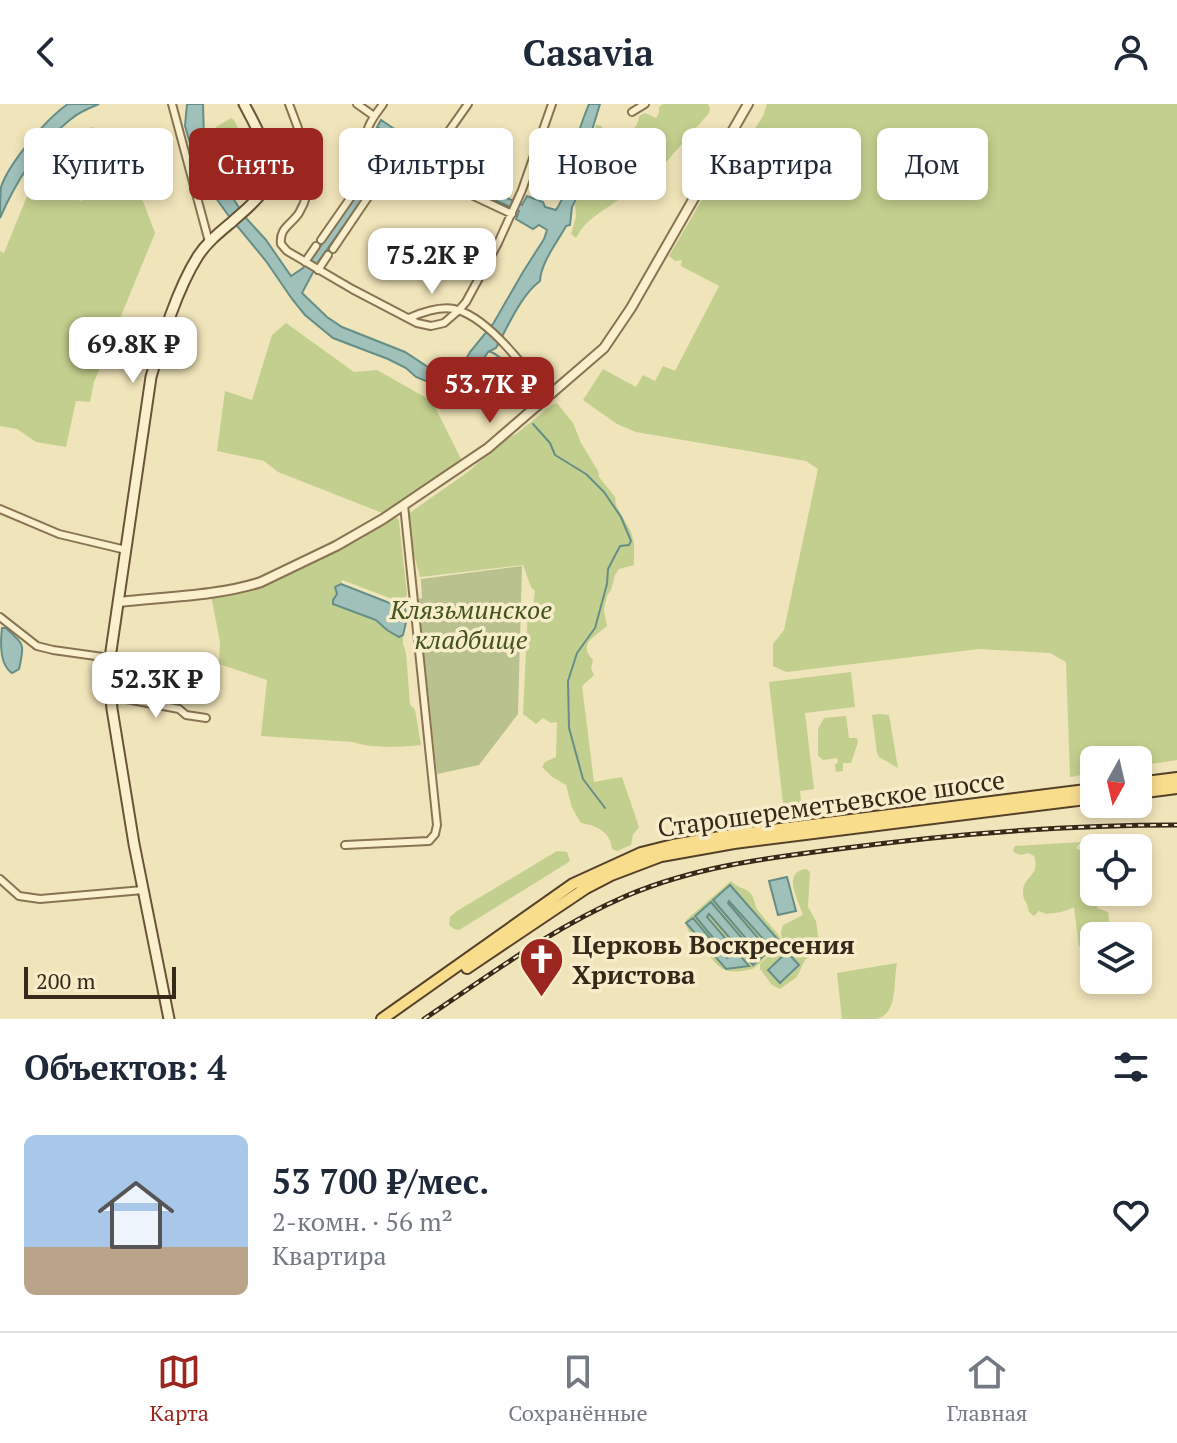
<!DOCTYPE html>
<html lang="ru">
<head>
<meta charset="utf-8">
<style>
	:root { --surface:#fff; --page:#f6f6f7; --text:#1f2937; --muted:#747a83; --line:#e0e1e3; --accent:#9b2620 }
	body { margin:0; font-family:"PT Serif",serif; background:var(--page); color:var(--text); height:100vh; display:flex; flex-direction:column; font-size:30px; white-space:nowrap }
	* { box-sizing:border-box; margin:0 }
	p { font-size:26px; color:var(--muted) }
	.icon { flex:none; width:44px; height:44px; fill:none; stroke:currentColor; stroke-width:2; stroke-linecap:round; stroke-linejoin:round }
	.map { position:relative; height:915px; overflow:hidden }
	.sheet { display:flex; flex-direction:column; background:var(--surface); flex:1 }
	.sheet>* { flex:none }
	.hud { position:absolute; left:24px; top:24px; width:1130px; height:72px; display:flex; gap:16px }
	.needle { width:52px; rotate:188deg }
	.tools { position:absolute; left:1080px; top:642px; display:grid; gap:16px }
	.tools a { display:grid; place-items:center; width:72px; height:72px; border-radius:12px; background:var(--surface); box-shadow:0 4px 12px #0003; font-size:40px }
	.scale { position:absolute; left:24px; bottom:20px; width:152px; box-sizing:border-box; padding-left:8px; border:4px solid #36291a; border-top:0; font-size:22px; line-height:28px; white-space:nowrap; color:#36291a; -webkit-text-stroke:6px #f8edca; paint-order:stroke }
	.price { position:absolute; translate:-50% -68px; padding:0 18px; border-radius:16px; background:#fff; color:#222; font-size:26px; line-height:52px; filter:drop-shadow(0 2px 4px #0008) }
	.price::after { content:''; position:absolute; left:50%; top:48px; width:24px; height:18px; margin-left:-12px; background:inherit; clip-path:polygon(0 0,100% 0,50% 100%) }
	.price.selected { background:var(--accent); color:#fff }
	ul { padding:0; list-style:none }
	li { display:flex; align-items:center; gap:24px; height:200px; padding:0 24px }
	li span { display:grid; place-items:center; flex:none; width:224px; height:160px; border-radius:12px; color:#555 }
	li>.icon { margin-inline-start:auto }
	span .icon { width:96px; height:96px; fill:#fffc; stroke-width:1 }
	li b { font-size:34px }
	h2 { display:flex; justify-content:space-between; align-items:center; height:96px; padding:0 24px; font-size:34px }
	.chip { padding:0 28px; border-radius:12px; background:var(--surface); box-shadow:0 4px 12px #0003; font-size:28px; line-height:72px }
	.chip.selected { background:var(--accent); color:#fff }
	header { display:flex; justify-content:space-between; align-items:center; height:104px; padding:0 24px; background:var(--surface); font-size:36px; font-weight:600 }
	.tab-bar { display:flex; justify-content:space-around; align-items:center; height:112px; border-top:2px solid var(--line); background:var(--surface); font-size:22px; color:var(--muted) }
	.tab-bar a { display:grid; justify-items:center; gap:4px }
	.tab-bar .selected { color:var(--accent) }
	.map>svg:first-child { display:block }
	.green { fill:#c3cf8e; fill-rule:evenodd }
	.cemetery { fill:#b9c28e }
	.water { fill:#9fc1b9; stroke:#668e87; stroke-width:2; fill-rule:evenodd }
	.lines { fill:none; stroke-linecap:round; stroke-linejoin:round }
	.stream { stroke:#668e87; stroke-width:2 }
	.minor-casing { stroke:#887353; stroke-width:10 }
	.tertiary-casing { stroke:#887353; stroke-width:12 }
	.secondary-casing { stroke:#6a5337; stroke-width:13 }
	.primary-casing { stroke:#554029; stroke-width:14 }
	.minor { stroke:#fbf0cd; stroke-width:6 }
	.tertiary { stroke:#fbf0cd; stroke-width:8 }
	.secondary { stroke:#fbf0cd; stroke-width:9 }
	.primary { stroke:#f8dd8d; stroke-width:10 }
	.rail-casing { stroke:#36291a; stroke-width:5 }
	.rail { stroke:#f8edca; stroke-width:2; stroke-dasharray:6; stroke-linecap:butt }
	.labels { text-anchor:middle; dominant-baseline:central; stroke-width:7; stroke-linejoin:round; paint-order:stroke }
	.park-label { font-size:26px; font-style:italic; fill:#43541f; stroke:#f8edca }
	.street-label { font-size:26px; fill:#36291a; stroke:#f8edca }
	.poi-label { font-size:26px; font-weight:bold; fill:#36291a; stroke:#f8edca; text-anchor:start }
</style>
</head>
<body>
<header><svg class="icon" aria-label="back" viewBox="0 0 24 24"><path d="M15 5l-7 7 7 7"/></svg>Casavia<svg class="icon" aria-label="person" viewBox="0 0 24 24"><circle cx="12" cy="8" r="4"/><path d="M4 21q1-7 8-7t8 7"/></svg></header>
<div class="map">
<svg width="1177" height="915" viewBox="0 0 1177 915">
	<rect width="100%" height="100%" fill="#f0e4ba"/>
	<path class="green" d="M663 0H708L710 5 709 9 646 81 641 84 634 83C620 97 602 105 588 118 583 122 579 129 576 134L571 130 576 112 575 100 587 66 596 21 602 22C603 29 601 34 603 40L609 43 615 54 622 55C625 48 622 42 626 35 631 26 638 24 639 12L645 9 656 14 659 9V3Z
		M767 0H1177V656L1138 662V656H1094V669L1070 673 1066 558 1050 549 979 545 786 568 773 562V540L784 526 818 365 806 357 636 328 617 320 583 296 603 265 636 283 643 271 655 277 663 262 675 267 719 182 681 162 682 156 675 157 669 152 714 75 745 27 754 26 763 12Z
		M231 14 234 16 250 49 249 52 236 59 232 57 216 23Z
		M92 23 101 26 105 44 102 50 89 62 79 60 73 41C79 35 85 26 92 23Z
		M132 68 155 129 94 278 90 298 76 297 66 343 36 338 17 325 0 322V147L4 149 32 80 81 97 98 72 111 74Z
		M286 219 354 268 377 266 432 297 461 355 385 410 278 368 264 357 217 347 225 287 252 296 272 231Z
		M557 299 573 319 581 339 598 367 599 373 615 393 616 401 631 428 634 439V461L619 465 615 471 611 486 607 492 605 500 604 507 607 522C595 533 577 539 593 556L591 564 594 571 582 582 594 678 622 673 639 723 633 731 631 741 617 747 612 745C610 727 597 722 581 719L572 704 566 681 551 672 542 663 545 658 556 653 557 618 551 619 543 614 536 620 523 610 528 504 533 501 535 487 531 483 523 461 420 473 411 439 408 410 468 368 505 335 516 330 552 301Z
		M395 414H398L399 418 407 490 403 499 342 476 341 480 335 484 361 509 376 516 387 526 399 533 403 531V540L406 549 410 600 415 606 421 641C399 643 373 645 353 638L261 632 267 576 219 560 220 538 211 491C229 485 249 487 266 480 311 464 353 437 395 414Z
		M851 568 855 603 805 609 814 685 800 687 802 705 784 707 769 578Z
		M879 610 889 611 898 664 879 653 877 649 872 611Z
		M846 612 849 634H857L858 638 851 659H843V667L836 668 835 660 838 659 837 654 823 656 818 652V625L824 614Z
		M1081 738 1076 744 1090 751 1097 804 1108 808 1111 832H1094V840L1079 842 1074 803C1066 808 1055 809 1046 810L1039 807 1034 812C1025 804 1031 811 1027 801 1025 794 1023 796 1023 788 1023 772 1041 772 1034 752L1028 749 1021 751 1015 749 1013 746 1015 742Z
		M557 747 567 748 570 757 564 761 459 826 454 825 449 821 450 813 457 807Z
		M806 765 810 768 808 803 816 817 819 837 816 848 805 856 797 873 780 885 772 881 760 865V860L773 847C765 851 761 860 754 864 753 865 742 867 741 867 722 870 717 861 705 847 697 837 686 830 686 816L731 777C737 783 741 783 748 787 754 791 754 799 757 805 764 816 776 825 782 837L781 828 783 821 803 811C799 798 781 768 806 765ZM730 781 779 839 771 845 729 796 727 798 769 847 753 860 709 810 706 812 749 862 726 865 730 853 695 812 711 799 753 848 755 846 713 796Z
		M897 859C893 876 899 912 875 915 864 915 853 915 842 915L837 869Z"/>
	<path class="cemetery" d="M522 462 518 610 479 661 437 670 418 495 422 494 421 475Z"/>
	<path class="water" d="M68 0H99C89 4 79 8 71 15 40 39 15 79 0 114 0 105 0 92 1 83 9 59 47 14 68 0Z
		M187 0H203L204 36 217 69 245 113 266 136 291 172 303 164 313 153 381 56 375 33 379 24 377 23 381 16 469 76 522 101 527 92 543 98 545 103 556 106C571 83 571 57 578 31 581 20 585 10 589 0H600L593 23 585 69 580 87 572 103 570 121 566 122C557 139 541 158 540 177 521 191 507 224 496 244L488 248 465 283 448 286 416 273 406 264 388 255 333 234 305 211 292 195 266 157 228 111 199 70 185 22ZM419 51 470 85 519 107 516 115 533 125 539 121 547 126 544 135 523 168 493 220 470 248 461 264 451 270 437 269 405 248 342 223 327 213 302 189 319 157 387 60H404Z
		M341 480 405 505 407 514 403 531 399 533 387 526 376 516 333 500V496L337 490 335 483Z
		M2 524H6C24 541 25 539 19 565L12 569C0 561 0 541 2 524Z
		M787 773 796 807 778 811 769 777Z
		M730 781 780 838 772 845 729 797 728 799 769 847 753 861 709 810 707 813 749 862 726 865 686 819 693 814 727 854 729 853 695 812 711 798 753 847 755 845 713 796Z
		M787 848 799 861 780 879 768 866Z"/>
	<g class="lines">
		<path class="stream" d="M489 247C510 255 520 284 527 304
			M533 320 550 339 555 351 586 370 604 388 621 413 631 437 629 441 620 442 608 465 607 480 595 524 577 549 568 577 569 624 583 675 605 704"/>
		<defs>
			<path id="minor" d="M172 0 209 138
				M289 0C302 36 321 72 299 109 291 121 279 124 281 140L287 147 352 185 417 219 431 222 444 219 459 206 466 198 498 139 522 86 552 0
				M357 0 374 12
				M383 0C377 9 369 17 367 28 358 63 399 83 425 61L468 0
				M632 8 645 0
				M425 61 463 87 512 110
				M321 136 374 60
				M333 145 385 68
				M305 158 316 142
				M318 166 328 151
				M409 214C423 208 443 201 458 206 490 216 528 266 546 293
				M0 405 59 430 126 446
				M0 513 37 542 53 546 110 554
				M111 592 179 605 186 611 206 614
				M345 741 429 737 435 730 437 721 404 401
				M0 775 19 792 40 795 143 786"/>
			<path id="tertiary" d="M119 498C163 493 219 492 261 478L336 442 383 415 488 344 604 244 631 204 748 0"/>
			<path id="secondary" d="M169 915 134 740 112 605 109 570 110 554 151 273C162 235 177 185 198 152 207 138 220 128 233 117 242 109 252 101 260 91 281 62 258 27 244 0"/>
			<path id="primary" d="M1138 679 1177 674
				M1138 689 1177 684
				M467 864 586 784 611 771 661 752 734 739 1094 694
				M382 915 573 780 641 749 673 741 732 731 1094 685"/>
		</defs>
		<use href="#minor" class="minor-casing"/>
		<use href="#tertiary" class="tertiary-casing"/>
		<use href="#secondary" class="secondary-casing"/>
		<use href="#primary" class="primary-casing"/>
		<use href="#minor" class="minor"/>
		<use href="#tertiary" class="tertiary"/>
		<use href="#secondary" class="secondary"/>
		<use href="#primary" class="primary"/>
		<defs>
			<path id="rail" d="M424 915C488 872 554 823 626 792 694 763 766 754 838 745 951 730 1063 721 1177 721"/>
		</defs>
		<use href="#rail" class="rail-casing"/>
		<use href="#rail" class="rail"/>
	</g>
	<defs>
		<symbol id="church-pin" viewBox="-11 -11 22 30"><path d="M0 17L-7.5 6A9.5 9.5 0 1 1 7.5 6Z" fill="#9b2620" stroke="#f8edca"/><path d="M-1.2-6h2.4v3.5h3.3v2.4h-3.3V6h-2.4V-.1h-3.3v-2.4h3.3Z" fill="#fff"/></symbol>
	</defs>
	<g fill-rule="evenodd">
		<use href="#church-pin" x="516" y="830" width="51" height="69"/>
	</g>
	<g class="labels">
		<g class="park-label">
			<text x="471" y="505">Клязьминское<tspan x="471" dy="30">кладбище</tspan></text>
		</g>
		<g class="street-label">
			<text transform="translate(831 699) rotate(-8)">Старошереметьевское шоссе</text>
		</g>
		<g class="poi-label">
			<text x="572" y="840">Церковь Воскресения<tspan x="572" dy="30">Христова</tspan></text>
		</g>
	</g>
</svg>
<div class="tools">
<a><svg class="needle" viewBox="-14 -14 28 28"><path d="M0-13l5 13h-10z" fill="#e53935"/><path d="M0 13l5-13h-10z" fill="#747a83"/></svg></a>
<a><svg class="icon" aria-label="locate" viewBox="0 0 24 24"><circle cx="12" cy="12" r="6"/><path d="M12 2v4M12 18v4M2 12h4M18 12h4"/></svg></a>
<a><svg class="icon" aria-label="layers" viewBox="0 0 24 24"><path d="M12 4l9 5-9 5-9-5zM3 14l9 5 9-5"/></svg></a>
</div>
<div class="scale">200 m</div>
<b class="price" style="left:432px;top:192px">75.2K ₽</b>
<b class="price" style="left:133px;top:281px">69.8K ₽</b>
<b class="price selected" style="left:490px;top:321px">53.7K ₽</b>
<b class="price" style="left:156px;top:616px">52.3K ₽</b>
<div class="hud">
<a class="chip">Купить</a>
<a class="chip selected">Снять</a>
<a class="chip">Фильтры</a>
<a class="chip">Новое</a>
<a class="chip">Квартира</a>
<a class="chip">Дом</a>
</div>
</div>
<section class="sheet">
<h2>Объектов: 4<svg class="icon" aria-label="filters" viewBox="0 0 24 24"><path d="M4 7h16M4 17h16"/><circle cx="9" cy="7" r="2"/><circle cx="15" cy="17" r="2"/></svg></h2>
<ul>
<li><span style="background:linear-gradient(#a9c7e8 70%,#b9a48a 0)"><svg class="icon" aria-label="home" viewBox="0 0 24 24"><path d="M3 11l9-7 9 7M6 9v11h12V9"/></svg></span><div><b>53 700 ₽/мес.</b><p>2-комн. · 56 m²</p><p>Квартира</p></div><svg class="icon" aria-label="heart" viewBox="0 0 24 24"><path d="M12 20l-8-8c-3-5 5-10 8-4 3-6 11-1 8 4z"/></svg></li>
</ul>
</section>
<nav class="tab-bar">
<a class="selected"><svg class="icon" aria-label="map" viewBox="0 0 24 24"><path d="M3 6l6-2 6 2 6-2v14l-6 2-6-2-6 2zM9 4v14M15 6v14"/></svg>Карта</a>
<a><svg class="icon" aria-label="saved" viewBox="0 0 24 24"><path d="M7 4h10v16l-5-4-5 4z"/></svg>Сохранённые</a>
<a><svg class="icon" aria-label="home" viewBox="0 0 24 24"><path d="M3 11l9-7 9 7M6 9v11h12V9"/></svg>Главная</a>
</nav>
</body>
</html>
